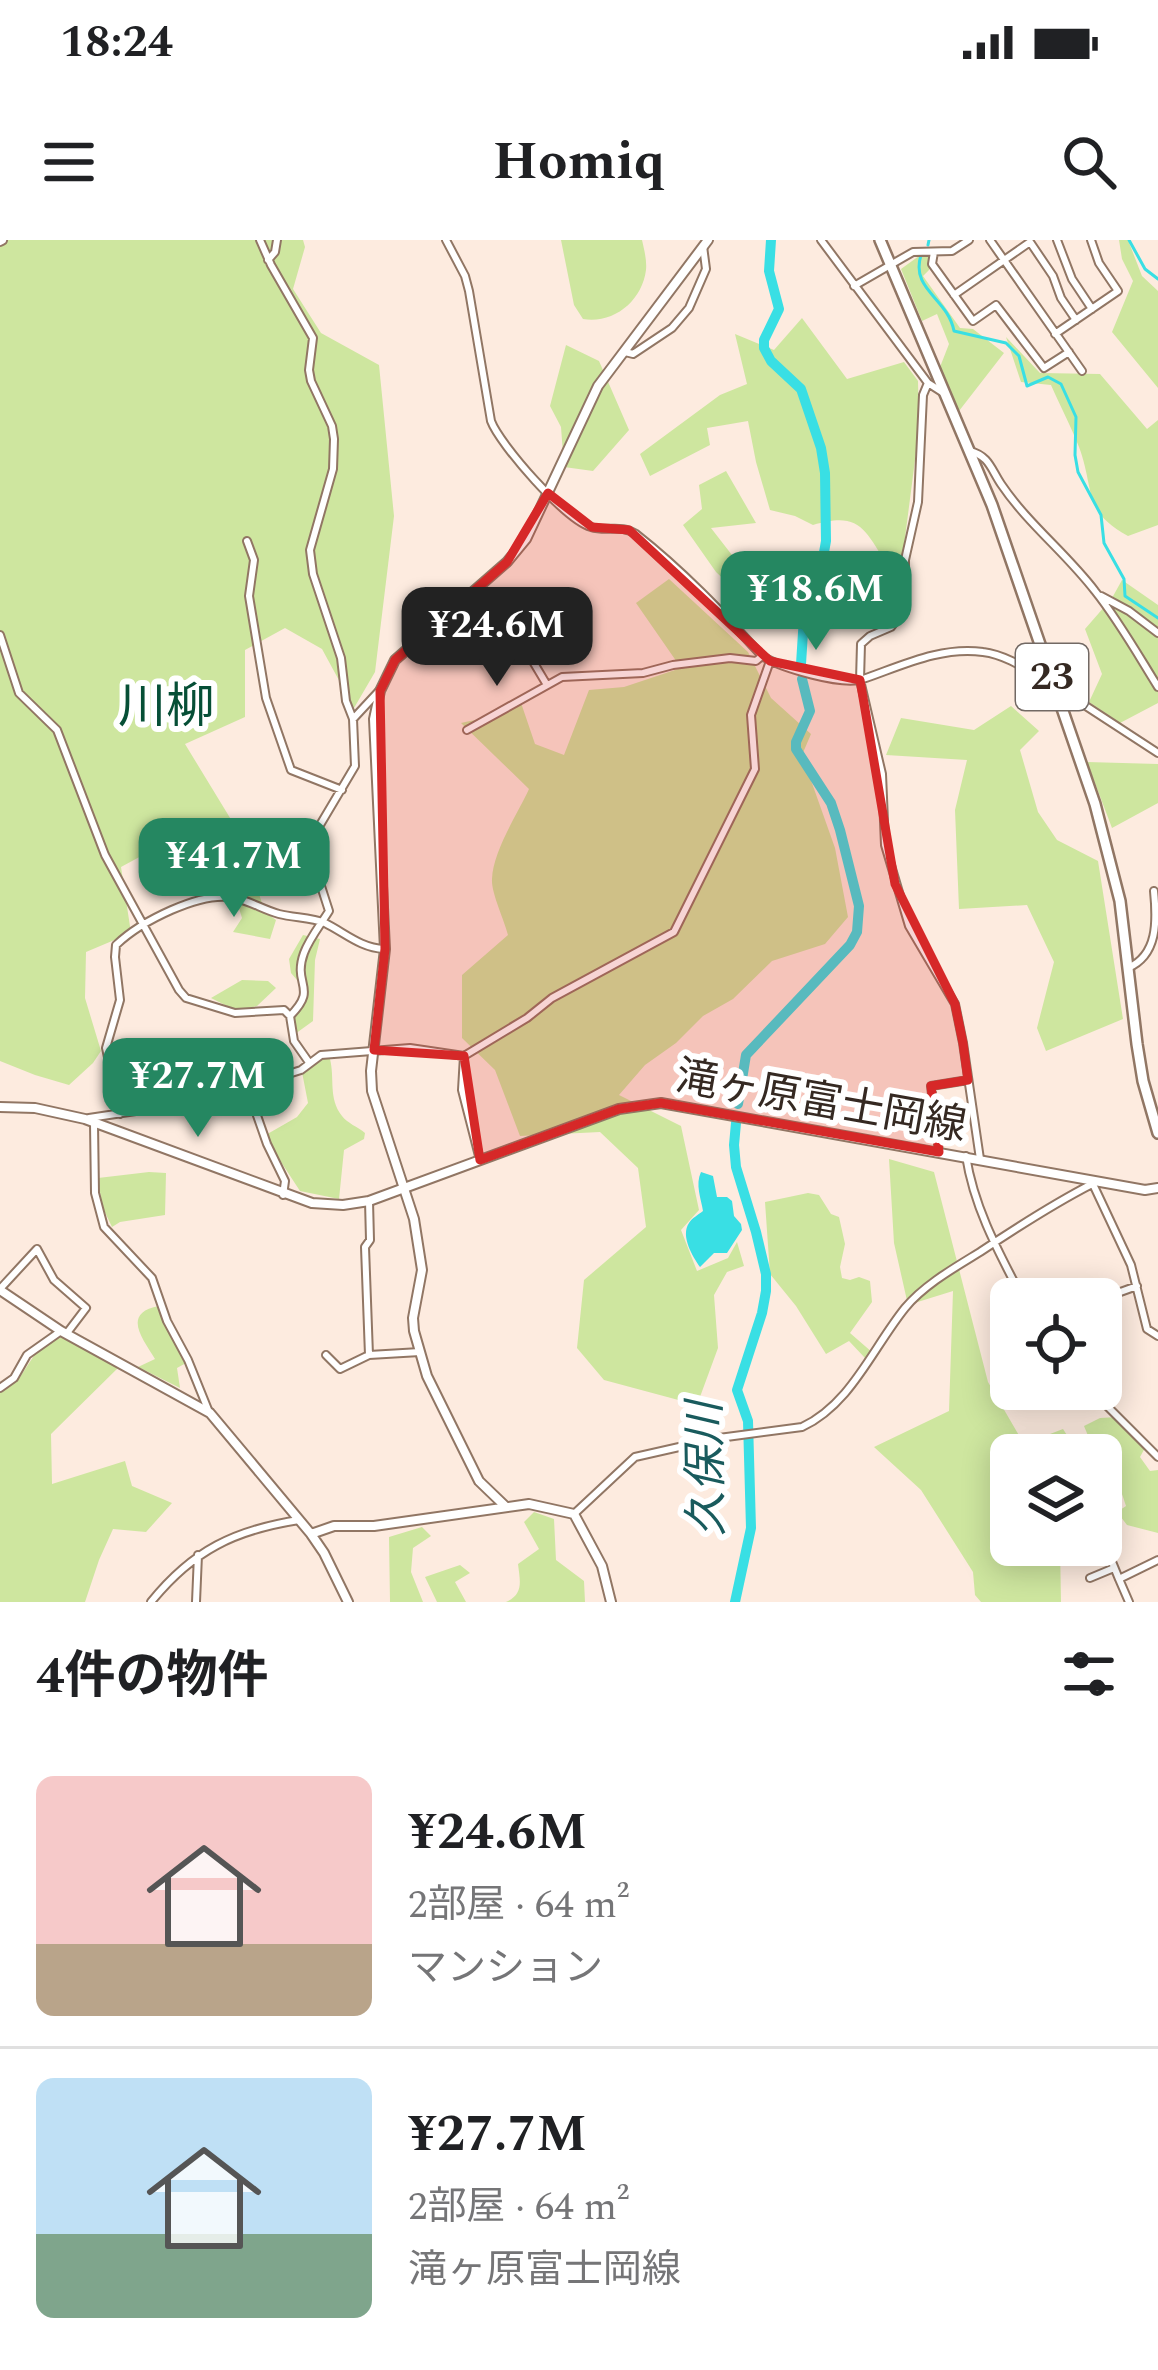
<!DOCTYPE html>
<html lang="ja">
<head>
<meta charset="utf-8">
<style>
	:root { --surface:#fff; --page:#f6f6f6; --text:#202124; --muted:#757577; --line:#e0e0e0; --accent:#258761 }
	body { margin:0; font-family:Spectral,"Noto Sans JP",serif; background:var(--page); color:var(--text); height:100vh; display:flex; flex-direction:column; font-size:45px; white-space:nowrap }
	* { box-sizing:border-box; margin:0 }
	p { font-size:39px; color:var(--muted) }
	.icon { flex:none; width:66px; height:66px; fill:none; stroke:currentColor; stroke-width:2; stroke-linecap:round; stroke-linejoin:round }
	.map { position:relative; height:1362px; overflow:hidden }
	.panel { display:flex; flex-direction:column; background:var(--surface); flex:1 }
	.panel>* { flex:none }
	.buttons { position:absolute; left:990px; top:1038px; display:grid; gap:24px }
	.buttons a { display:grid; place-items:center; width:132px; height:132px; border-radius:18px; background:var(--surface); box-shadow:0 6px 30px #0003; font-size:60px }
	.price { position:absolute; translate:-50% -102px; padding:0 27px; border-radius:24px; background:var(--accent); color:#fff; font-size:39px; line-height:78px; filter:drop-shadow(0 3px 6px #0008) }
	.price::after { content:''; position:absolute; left:50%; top:72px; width:36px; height:27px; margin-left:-18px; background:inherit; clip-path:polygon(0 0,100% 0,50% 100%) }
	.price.active { background:#222; color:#fff }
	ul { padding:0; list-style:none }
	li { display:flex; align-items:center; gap:36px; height:300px; padding:0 36px }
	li+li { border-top:3px solid var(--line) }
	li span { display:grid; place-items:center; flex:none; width:336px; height:240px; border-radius:18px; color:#555 }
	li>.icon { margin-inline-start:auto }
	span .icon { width:144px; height:144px; fill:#fffc; stroke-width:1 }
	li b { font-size:51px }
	h2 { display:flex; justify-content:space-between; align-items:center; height:144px; padding:0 36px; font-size:51px }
	.status { display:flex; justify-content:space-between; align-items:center; height:84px; padding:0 60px; background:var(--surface); direction:ltr }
	.status svg { height:33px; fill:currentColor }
	header { display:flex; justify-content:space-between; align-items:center; height:156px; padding:0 36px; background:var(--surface); font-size:54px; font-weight:700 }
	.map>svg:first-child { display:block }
	.green { fill:#cee69f }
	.water { fill:#39dfe4 }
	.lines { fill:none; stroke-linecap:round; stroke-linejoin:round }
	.stream { stroke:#39dfe4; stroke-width:3 }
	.river { stroke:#39dfe4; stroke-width:10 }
	.minor-casing { stroke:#917664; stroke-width:10 }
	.tertiary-casing { stroke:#917664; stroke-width:12 }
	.secondary-casing { stroke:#917664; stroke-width:12 }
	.primary-casing { stroke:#917664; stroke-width:14 }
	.minor { stroke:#fff; stroke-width:6 }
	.tertiary { stroke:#fff; stroke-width:8 }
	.secondary { stroke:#fff; stroke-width:8 }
	.primary { stroke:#fff; stroke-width:9 }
	.marked { fill:#d62828; fill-opacity:0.2; stroke:#d62828; stroke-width:9; stroke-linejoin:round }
	.labels { text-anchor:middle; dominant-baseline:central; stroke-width:12; stroke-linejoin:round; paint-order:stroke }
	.shield { fill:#fff; stroke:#726964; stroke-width:3 }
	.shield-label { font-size:39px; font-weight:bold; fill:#352922 }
	.street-label { font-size:42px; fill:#352922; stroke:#fff }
	.water-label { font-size:45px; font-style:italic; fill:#195b5d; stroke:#fff }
	.quarter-label { font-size:48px; fill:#064f36; stroke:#fff }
</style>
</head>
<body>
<div class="status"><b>18:24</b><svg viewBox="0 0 49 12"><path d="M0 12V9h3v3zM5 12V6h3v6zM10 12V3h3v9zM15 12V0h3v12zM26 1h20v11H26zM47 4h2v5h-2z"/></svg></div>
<header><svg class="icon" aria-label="menu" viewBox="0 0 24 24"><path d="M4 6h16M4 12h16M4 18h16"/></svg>Homiq<svg class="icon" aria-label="search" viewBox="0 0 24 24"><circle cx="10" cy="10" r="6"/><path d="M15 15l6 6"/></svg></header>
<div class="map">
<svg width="1158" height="1362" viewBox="0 0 1158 1362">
	<rect width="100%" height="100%" fill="#fdebdf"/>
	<path class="green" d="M0 0H303L305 7 293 49 321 93 379 125 394 276 375 432 354 468 322 409 285 388 245 410V477L185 504 238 591 265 672 276 680 270 699 233 692 242 678 216 594 167 602 121 627 131 693 86 712 85 758 101 811 93 823 69 845 35 835 0 821Z
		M561 0H642C644 9 647 20 646 30 642 61 614 84 583 79L574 65Z
		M1119 0H1128L1142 36 1158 51V148L1112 92 1133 41 1122 19Z
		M919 16H930L929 30 923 36 960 88 973 89 1004 113 959 171 940 127 949 104 937 74 922 81 901 29Z
		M802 78 847 139 904 122 918 141 919 189 902 321 887 325C865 289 859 271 813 285L795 276 770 270 756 222 748 181 707 188 710 205 650 236 640 214 720 155 747 144 735 94 774 110Z
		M1006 97 1040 133 1100 134 1147 189 1158 180V285L1128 296C1082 271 1095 250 1079 207 1071 186 1060 166 1051 145L1021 142Z
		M566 105 599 121 629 190 593 231 564 227 561 187 550 166Z
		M726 231 756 283 711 288 756 346 749 363 716 332 683 285 702 269 699 245Z
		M669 339 748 412 771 458 811 494 802 515 835 608 848 677 825 704 772 721 733 759 703 776 676 803 645 825 619 855 681 886 699 970 681 990 697 1031 728 1018 737 1002 744 1026 727 1032 714 1055 718 1108 697 1165 604 1140 577 1108 584 1040 646 987 638 928 600 892 520 896 495 830 462 798V735L508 695C504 679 491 653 492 639 493 611 517 575 529 549L461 483C483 478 504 476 519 457L535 504 564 515 589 450 624 447 681 428 636 363Z
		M1122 340 1158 365V463L1120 483 1089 462 1102 434 1085 389 1112 358Z
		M1011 466 1039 491 1020 510 1038 572 1057 600 1098 621 1123 779 1046 811 1037 788 1054 722 1027 665 959 669 955 570 967 520 886 515 901 478 974 490Z
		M1087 522 1158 524V563L1112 588Z
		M303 695 320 699 315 720 313 781 295 794 294 778 303 747 291 733 289 719Z
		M242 740 268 741 276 748 257 766 237 771 211 758Z
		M323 815 330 819C335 839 328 858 342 876 347 883 358 887 365 893L364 899 344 910 339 959 300 951 264 896 297 877 308 863 302 832Z
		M889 919 934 932 988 1142 1024 1204 1063 1189 1080 1215H1011V1305H1060L1061 1362H981L975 1355 973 1332 921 1250 874 1207 949 1171 953 1051 908 1065 894 1003Z
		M149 932 166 933 165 975 120 982 112 987 102 966 98 938Z
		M808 953 819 955 831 974 839 977 845 1004 840 1027 842 1038 850 1040 859 1037 870 1041 872 1062 850 1093 873 1113 865 1118 849 1101 826 1114 796 1066 770 1034 765 962Z
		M159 1066 186 1123 177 1128 180 1148 138 1127 155 1119C143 1099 121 1073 159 1066Z
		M64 1096 121 1125 51 1194 52 1244 125 1221 132 1246 172 1263 146 1292 113 1289 99 1320 85 1362H0V1152L18 1140 39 1108Z
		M1118 1177 1146 1206 1140 1217 1150 1231 1158 1230V1293L1127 1285 1117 1272 1126 1266C1124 1261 1123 1255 1120 1250 1110 1233 1101 1242 1101 1215H1096L1084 1186 1100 1178Z
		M534 1272 554 1279 556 1320 584 1341 585 1362H506C524 1354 520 1341 518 1324L539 1309 524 1282Z
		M422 1287 431 1296 413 1308 411 1332 423 1362H390L389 1297Z
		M460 1325 470 1333 455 1342 466 1362H437L425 1337Z"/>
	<path class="water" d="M701 932 713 936 717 957H727L732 961 734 976 741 984 742 990 727 1013H714L700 1027C693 1017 680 996 689 983 692 978 698 975 703 971 701 959 695 944 701 932Z"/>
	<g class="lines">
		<path class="stream" d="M1129 0 1145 29 1158 39
			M928 5 929 0
			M921 15C910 50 948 58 954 91L1006 103 1019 116 1027 146 1048 137 1061 144 1076 177 1075 215 1078 232 1101 275 1104 303 1124 339 1125 356 1158 378"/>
		<path class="river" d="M771 0 769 31 779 69 764 100V108L771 121 801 149 821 208 825 233 826 301 823 318 804 377 801 424
			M738 864 746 815 850 705 857 692 859 666 840 590 831 563 796 509V502L810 471 802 439
			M735 1362 751 1288 748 1181 737 1150 762 1073 766 1051V1034L756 992 736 927 734 905 736 883"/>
		<defs>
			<path id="minor" d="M260 0 271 25 313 98 309 130 311 141 332 186 334 199 333 229 310 310 313 334 341 418 346 461 353 479 355 526 320 585 313 602 311 615 329 671C321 684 309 699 304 713 292 746 319 747 290 776
				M446 0 465 36 469 51 491 181C500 205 566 280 591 287 607 292 621 284 636 294 682 330 723 373 762 416 781 428 842 446 863 439 901 426 941 406 983 412 1008 415 1030 432 1051 444
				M821 0 928 143 942 152
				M990 0 1082 131
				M1057 0 1072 39 1092 69
				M934 12 932 24 973 81 996 65 1044 128 1069 112
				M268 20 275 12 277 0
				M854 46 913 12 952 11 969 0
				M954 55 1030 2 1053 36 1061 58 1076 80
				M1055 94 1118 51 1099 23 1091 0
				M625 112 633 114 672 88 689 68 706 29 703 6
				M928 143 923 155 918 262 905 320V361L900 375 891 387 870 396 861 404 860 440 882 534 885 605 909 686 955 764 963 803 980 919
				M970 211C989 216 991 229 1001 244 1028 284 1066 313 1095 351 1119 381 1138 415 1158 447
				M247 301 254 320 249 356 266 458 291 530 342 550
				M477 349 491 380 516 393 547 445
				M1101 356 1129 371 1158 393
				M0 395 19 453 57 490 105 615 179 750 186 758 235 773 284 770 290 776
				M1057 453 1069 455 1158 513
				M353 479 379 451
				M467 490 562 437 643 433 673 425 730 418 756 421 762 416
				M1128 728C1158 715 1157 681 1154 651
				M290 776 294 801 308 821
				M464 816 462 850 480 920
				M247 847 267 904 285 941 283 955
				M120 874 106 808 120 760 115 717 116 705C140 682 201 650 235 658 250 661 264 670 279 674 294 678 311 677 325 683 345 693 361 708 384 709
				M89 878 149 869 247 847 301 830 321 815 410 808 464 816 527 778 552 758 674 692 755 529 751 475 770 421
				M94 884 95 953 104 987 152 1038 167 1081 188 1120 209 1172
				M939 912 931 846 968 840
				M966 916C974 968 999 1013 1023 1059
				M1092 942 1131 1025 1147 1089 1158 1096
				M0 1049 37 1009 54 1040 86 1068 67 1093
				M1101 1059 1137 1046
				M326 1115 340 1129 369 1115 420 1112
				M369 1115 365 1007 370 1000 369 961
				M0 1148 14 1138 27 1115 61 1091
				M1090 1149 1158 1217
				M574 1274 635 1217 719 1198 802 1187C851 1164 872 1109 905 1068 924 1045 954 1028 980 1012 1016 988 1053 964 1092 944
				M1101 1280 1111 1276
				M1101 1295 1119 1339 1158 1320
				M1083 1308 1090 1305
				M1090 1338 1114 1328
				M1119 1339 1129 1362
				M151 1362C193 1310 235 1290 299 1280
				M196 1362 198 1315"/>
			<path id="tertiary" d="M0 1 2 0
				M0 1050 61 1091 210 1173 311 1294 324 1313 348 1362
				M506 1267 479 1241 427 1136 414 1091 413 1078 422 1030 414 979 372 851 371 831 385 709 374 479 380 451 395 420 507 322 526 299 598 146 708 0
				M311 1294 334 1286H374L529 1264 574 1274 602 1326 611 1362"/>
			<path id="secondary" d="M0 867 35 868 85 879 312 963 343 965 369 961 619 869 661 863 1145 950 1158 948"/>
			<path id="primary" d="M880 0 992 265 1095 564 1120 661 1137 804 1143 841 1158 893"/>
		</defs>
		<use href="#minor" class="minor-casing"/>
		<use href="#tertiary" class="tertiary-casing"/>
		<use href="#secondary" class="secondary-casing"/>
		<use href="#primary" class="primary-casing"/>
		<use href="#minor" class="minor"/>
		<use href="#tertiary" class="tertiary"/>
		<use href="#secondary" class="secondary"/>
		<use href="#primary" class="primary"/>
	</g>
	<path class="marked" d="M548 253 592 287 629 290 770 421 860 440 895 644 955 764 963 803 968 840 931 846 939 912 661 863 619 869 480 920 464 816 374 810 385 709 380 451 395 420 507 322Z"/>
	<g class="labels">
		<rect class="shield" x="1016" y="404" width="72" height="66" rx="9"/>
		<g class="shield-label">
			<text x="1052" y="437">23</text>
		</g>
		<g class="street-label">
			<text transform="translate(821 862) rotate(10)">滝ヶ原富士岡線</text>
		</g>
		<g class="water-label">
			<text transform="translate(707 1229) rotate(-91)">久保川</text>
		</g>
		<g class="quarter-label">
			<text x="166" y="467">川柳</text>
		</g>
	</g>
</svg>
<div class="buttons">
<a><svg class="icon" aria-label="locate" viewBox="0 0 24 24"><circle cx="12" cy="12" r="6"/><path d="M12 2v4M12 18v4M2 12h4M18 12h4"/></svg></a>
<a><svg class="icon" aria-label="layers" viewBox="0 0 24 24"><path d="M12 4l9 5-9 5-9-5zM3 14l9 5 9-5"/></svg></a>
</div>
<b class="price" style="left:816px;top:413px">¥18.6M</b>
<b class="price active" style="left:497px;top:449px">¥24.6M</b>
<b class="price" style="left:234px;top:680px">¥41.7M</b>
<b class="price" style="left:198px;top:900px">¥27.7M</b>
</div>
<section class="panel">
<h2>4件の物件<svg class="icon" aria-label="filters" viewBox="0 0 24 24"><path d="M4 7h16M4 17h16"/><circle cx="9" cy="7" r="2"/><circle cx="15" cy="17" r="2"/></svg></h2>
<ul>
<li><span style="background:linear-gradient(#f6c9c9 70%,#b9a48a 0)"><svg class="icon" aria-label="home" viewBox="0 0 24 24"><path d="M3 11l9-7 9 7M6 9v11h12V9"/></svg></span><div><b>¥24.6M</b><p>2部屋 · 64 m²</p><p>マンション</p></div></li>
<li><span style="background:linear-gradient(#bfe0f5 65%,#7fa58c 0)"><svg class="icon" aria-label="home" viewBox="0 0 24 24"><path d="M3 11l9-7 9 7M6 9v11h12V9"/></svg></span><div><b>¥27.7M</b><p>2部屋 · 64 m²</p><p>滝ヶ原富士岡線</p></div></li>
</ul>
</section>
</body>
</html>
